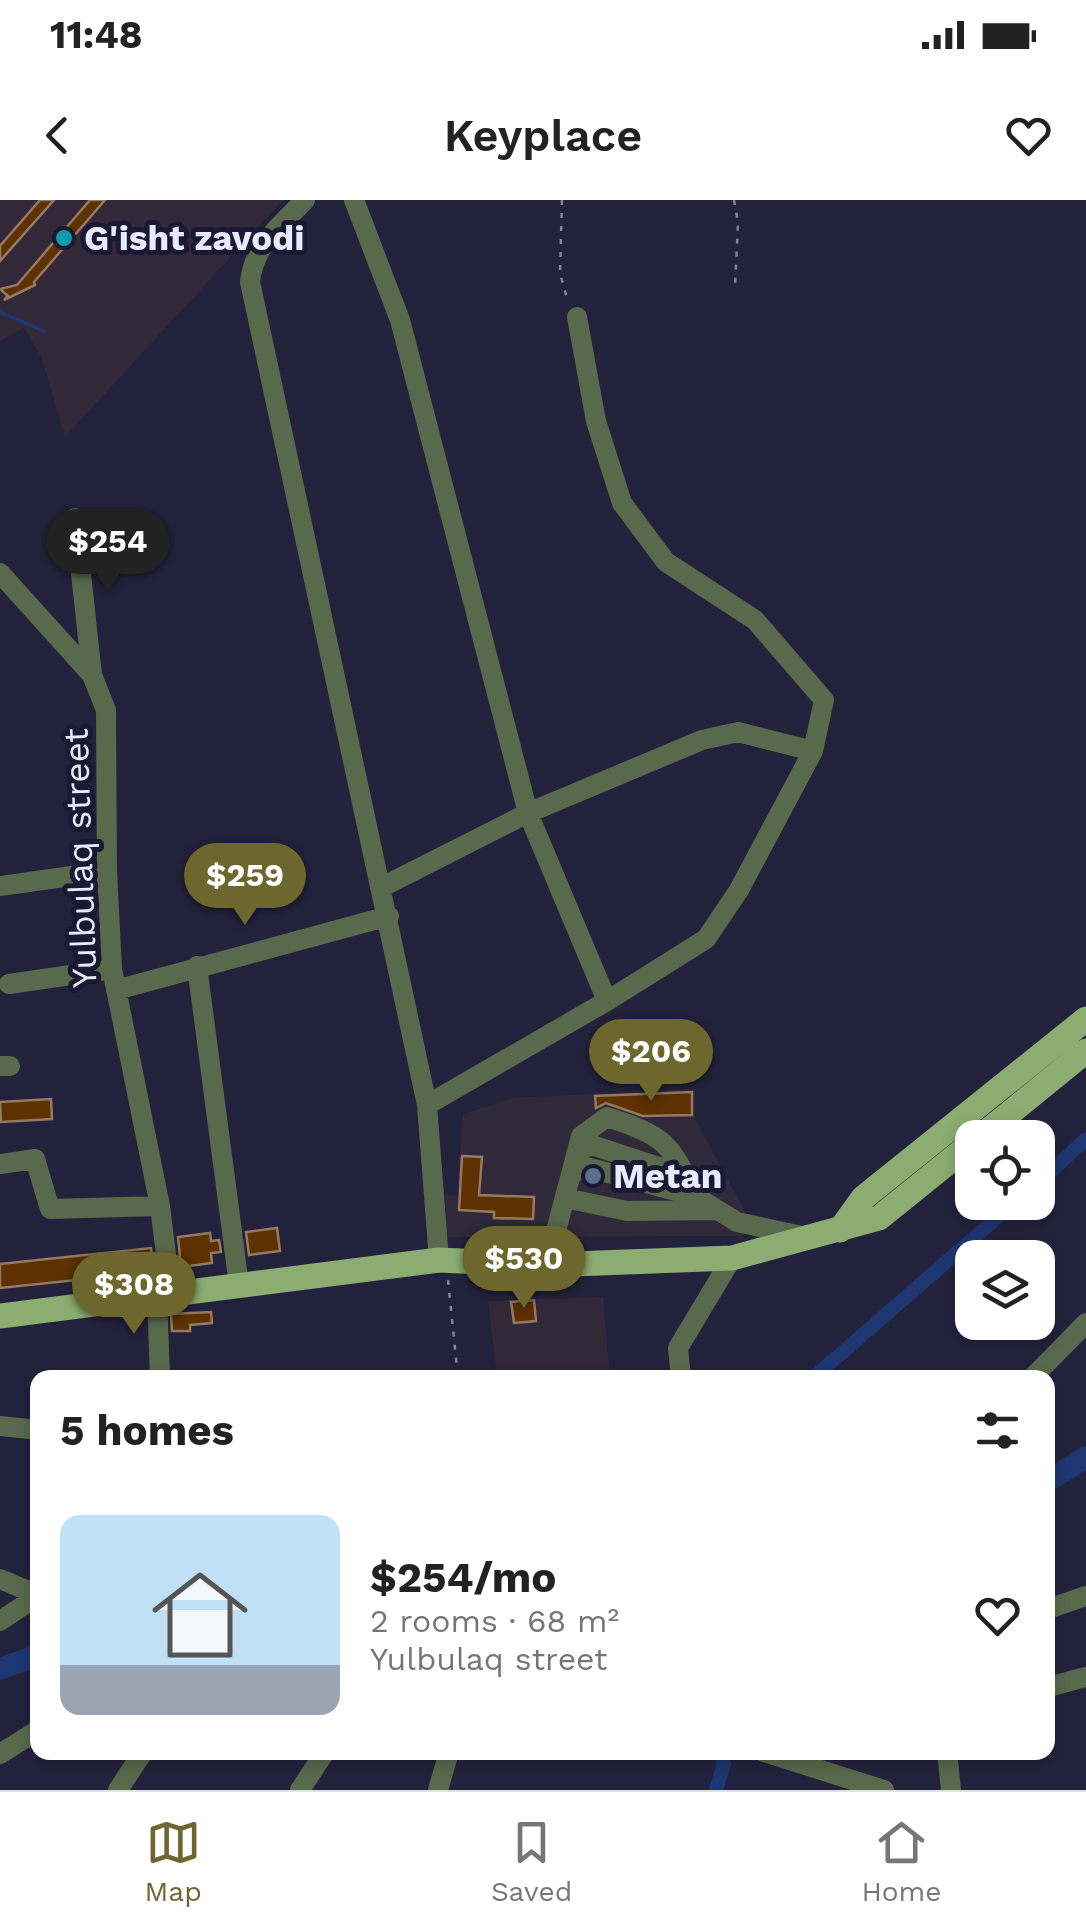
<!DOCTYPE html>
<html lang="en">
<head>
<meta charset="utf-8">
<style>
	:root { --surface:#fff; --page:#f2f2f2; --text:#222; --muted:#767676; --line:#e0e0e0; --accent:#6d662d }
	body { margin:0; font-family:"Work Sans",sans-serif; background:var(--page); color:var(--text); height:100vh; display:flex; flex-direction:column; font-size:38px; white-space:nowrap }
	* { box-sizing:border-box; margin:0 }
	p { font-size:32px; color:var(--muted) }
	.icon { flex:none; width:55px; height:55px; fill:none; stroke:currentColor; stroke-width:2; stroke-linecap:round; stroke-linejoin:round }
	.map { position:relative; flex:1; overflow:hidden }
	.details { position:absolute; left:30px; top:1170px; width:1025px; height:390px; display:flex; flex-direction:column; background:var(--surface); border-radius:20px; box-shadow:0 5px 15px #0003 }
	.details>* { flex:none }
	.controls { position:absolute; left:955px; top:920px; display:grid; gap:20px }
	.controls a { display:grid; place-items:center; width:100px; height:100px; border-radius:20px; background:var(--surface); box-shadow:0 5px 15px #0003; font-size:50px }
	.price { position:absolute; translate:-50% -85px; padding:0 22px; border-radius:35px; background:var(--accent); color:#fff; font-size:32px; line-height:65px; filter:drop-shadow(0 2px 5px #0008) }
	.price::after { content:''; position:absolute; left:50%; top:60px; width:30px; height:22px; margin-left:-15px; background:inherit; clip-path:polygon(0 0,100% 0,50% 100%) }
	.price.active { background:#222; color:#fff }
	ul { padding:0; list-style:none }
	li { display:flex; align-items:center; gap:30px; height:250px; padding:0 30px }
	li span { display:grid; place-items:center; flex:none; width:280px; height:200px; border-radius:20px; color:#555 }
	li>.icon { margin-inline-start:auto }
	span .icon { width:120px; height:120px; fill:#fffc; stroke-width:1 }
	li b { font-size:42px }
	h2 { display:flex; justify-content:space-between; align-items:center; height:120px; padding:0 30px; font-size:42px }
	.status { display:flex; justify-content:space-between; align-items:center; height:70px; padding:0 50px; background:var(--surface); direction:ltr }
	.status svg { height:28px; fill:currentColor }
	header { display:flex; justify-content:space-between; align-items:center; height:130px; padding:0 30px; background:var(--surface); font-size:45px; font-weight:600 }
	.menu { display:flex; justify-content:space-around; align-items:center; height:140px; border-top:2px solid var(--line); background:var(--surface); font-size:28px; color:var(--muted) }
	.menu a { display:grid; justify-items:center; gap:5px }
	.menu .active { color:var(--accent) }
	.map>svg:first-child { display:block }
	.commercial { fill:#2f293a }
	.industrial { fill:#322837 }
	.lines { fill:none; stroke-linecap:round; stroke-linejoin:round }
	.stream { stroke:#1e3671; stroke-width:4 }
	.canal { stroke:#1e3671; stroke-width:14 }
	.river { stroke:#1e3671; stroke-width:22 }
	.building { fill:#5d3100; stroke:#957962; stroke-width:2.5 }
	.path { stroke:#838399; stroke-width:2.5; stroke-dasharray:5 8; stroke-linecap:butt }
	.minor { stroke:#59694c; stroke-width:20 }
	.major { stroke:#8cad71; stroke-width:25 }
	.culture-dot { fill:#0f9aa8; stroke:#1a1832; stroke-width:4 }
	.service-dot { fill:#5c6f8a; stroke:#1a1832; stroke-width:4 }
	.labels { text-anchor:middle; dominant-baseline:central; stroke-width:10; stroke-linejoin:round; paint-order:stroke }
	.poi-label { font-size:35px; font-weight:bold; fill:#eaeafd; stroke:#1a1832; text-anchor:start }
	.street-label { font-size:35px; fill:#eaeafd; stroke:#1a1832 }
</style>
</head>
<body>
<div class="status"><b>11:48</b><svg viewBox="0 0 49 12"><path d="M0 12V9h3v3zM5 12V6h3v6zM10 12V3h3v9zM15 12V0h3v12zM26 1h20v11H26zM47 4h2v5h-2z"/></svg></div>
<header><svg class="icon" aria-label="back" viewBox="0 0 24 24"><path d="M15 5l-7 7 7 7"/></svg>Keyplace<svg class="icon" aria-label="heart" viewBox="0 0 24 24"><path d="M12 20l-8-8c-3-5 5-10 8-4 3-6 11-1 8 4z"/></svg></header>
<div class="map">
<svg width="1086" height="1590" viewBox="0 0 1086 1590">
	<rect width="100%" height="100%" fill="#23223c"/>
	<path class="commercial" d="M695 889V919L747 1015 743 1036 447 1037 445 995 457 996 463 914 512 898Z"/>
	<path class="industrial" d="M0 0H283L65 237 42 159 24 127 0 142Z
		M603 1097 610 1177H497L488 1101Z"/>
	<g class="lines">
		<path class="stream" d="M0 112 44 131"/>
		<path class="canal" d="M1038 983 1086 939
			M813 1178 1015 1002
			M716 1590 724 1564 720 1552"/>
		<path class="river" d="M1048 1281 1086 1257
			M0 1469 38 1455"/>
	</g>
	<path class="building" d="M40 0H54L0 61V46Z
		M90 0H105L34 82 35 85 4 100 8 96 0 89 17 85Z
		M692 892V915L643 916 606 903 596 908 595 896Z
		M51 899 52 919 1 922 0 902Z
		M462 956 482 957 479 995 534 997 533 1019 494 1018V1012L459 1010Z
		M277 1028 280 1051 249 1055 246 1032Z
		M210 1033 211 1041 219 1040 221 1052 211 1053 212 1063 181 1067 178 1037Z
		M151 1048 154 1072 0 1088V1064Z
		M534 1100 536 1121 514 1123 511 1102Z
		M211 1112 212 1123 190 1125V1131H172L171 1114Z"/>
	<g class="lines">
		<path class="path" d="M562 0 560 73 568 102
			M734 0 738 23 735 87
			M448 1080 458 1178"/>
		<path class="minor" d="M305 0C280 26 254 45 250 82L427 905 439 1060
			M354 0 400 120 528 613 607 801
			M75 318 92 475
			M0 373 92 475 106 510 107 671 112 769 160 1006 171 1094
			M0 686 107 671
			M382 687 528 613 702 540 738 532 813 551
			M197 766 239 1085
			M9 784 112 769
			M116 790 389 716
			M0 866H10
			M427 905 607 801 706 739 739 690 813 551 824 500 755 420 666 362 622 303 596 221 577 117
			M578 950 592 945 686 976
			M0 964 35 959 50 1009 160 1006
			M572 973 586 967 695 996 737 1022 802 1036
			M565 998 627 1011 716 1010
			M547 1065 581 936 607 917C665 936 670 942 695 996
			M157 1095 160 1178
			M681 1178 678 1148 732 1058
			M1032 1178 1086 1123
			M0 1226 38 1230
			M0 1379 38 1395
			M1048 1409 1086 1396
			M0 1421 38 1396
			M1048 1487 1086 1477
			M764 1552 884 1590
			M947 1552 951 1590
			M0 1554 38 1530
			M118 1590 143 1552
			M300 1590 325 1552
			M438 1590 449 1552"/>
		<path class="major" d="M979 938 1086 851
			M840 1030 863 998 1086 819
			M0 1116 439 1060 547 1065 732 1058 879 1018 972 943"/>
	</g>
	<circle class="culture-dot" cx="64" cy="38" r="10"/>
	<circle class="service-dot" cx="593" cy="976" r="10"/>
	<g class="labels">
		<g class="poi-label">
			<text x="84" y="38">G'isht zavodi</text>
			<text x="613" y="976">Metan</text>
		</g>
		<g class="street-label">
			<text transform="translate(80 658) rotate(-92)">Yulbulaq street</text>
		</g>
	</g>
</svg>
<div class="controls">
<a><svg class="icon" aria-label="locate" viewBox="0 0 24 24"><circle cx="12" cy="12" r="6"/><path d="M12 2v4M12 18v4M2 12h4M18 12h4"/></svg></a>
<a><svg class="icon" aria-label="layers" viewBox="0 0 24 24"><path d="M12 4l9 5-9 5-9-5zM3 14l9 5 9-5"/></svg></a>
</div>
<b class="price active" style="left:108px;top:394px">$254</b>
<b class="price" style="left:245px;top:728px">$259</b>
<b class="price" style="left:651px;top:904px">$206</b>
<b class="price" style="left:524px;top:1111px">$530</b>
<b class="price" style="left:134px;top:1137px">$308</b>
<section class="details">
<h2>5 homes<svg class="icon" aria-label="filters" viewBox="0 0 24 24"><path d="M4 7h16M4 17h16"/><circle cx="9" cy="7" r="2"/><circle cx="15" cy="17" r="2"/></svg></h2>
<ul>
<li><span style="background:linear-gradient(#bfe0f5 75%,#9aa5b1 0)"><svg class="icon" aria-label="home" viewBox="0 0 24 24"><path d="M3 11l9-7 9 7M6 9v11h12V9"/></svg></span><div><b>$254/mo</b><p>2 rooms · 68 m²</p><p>Yulbulaq street</p></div><svg class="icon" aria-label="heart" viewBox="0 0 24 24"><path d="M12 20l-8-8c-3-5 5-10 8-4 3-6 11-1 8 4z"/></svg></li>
</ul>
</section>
</div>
<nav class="menu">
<a class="active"><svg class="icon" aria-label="map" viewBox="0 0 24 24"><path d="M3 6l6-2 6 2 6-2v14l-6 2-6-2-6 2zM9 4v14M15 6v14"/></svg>Map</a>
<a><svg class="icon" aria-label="saved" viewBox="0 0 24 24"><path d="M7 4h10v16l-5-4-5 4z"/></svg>Saved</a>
<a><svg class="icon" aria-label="home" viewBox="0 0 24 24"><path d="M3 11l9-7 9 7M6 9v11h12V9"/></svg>Home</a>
</nav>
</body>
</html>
